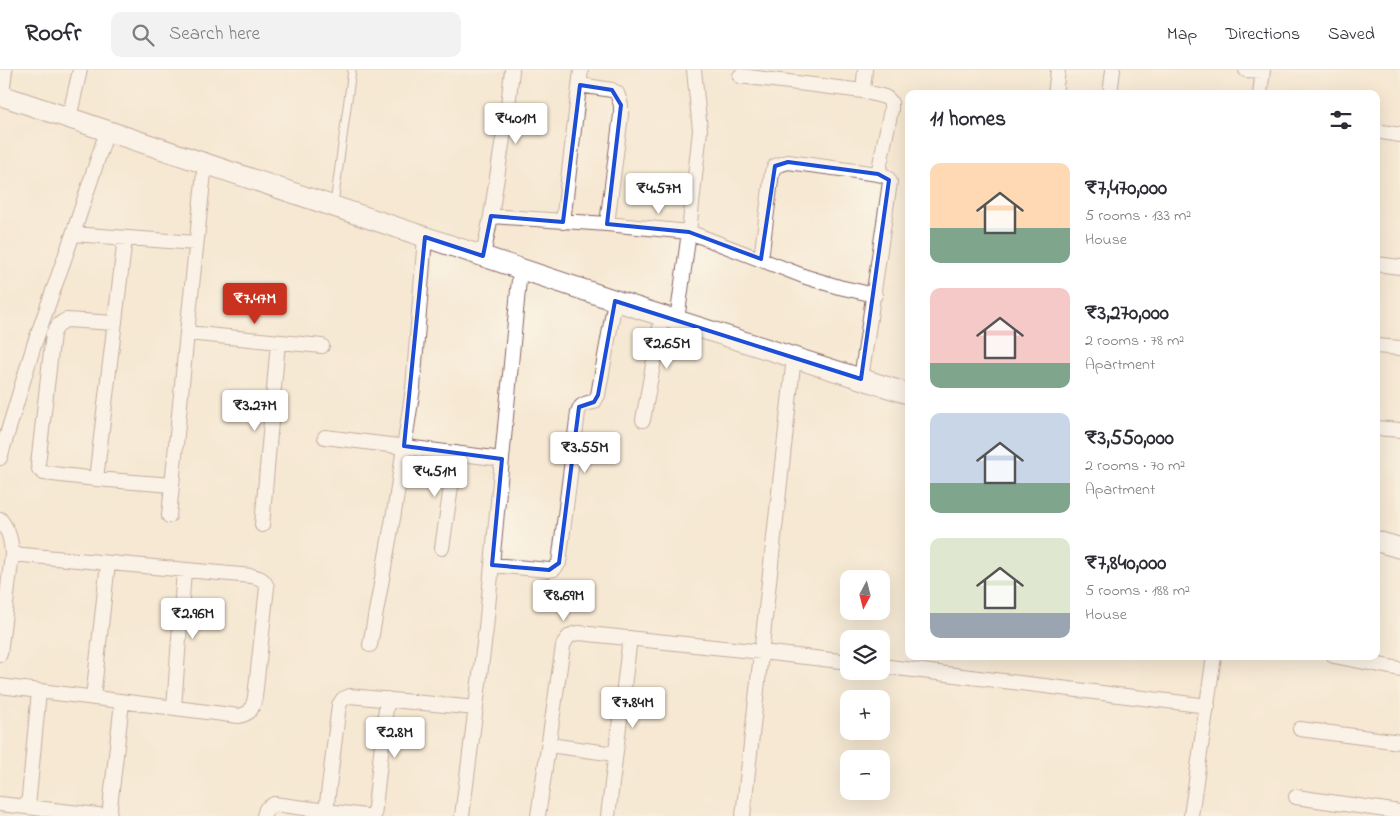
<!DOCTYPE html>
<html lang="en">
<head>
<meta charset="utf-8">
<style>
	:root { --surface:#fff; --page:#f2f2f3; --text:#2b2b33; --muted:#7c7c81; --line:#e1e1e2; --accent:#c8321e }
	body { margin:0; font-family:"Indie Flower",sans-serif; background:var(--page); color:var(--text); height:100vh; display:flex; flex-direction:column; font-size:19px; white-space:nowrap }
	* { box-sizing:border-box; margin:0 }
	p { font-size:16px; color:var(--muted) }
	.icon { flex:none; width:28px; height:28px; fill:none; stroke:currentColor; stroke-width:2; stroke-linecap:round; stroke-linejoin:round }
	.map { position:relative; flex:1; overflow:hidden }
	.drawer { position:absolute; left:905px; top:20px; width:475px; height:570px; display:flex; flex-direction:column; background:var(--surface); border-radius:10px; box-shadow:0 5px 20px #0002 }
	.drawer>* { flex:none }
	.needle { width:32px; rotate:187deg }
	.controls { position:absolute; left:840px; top:500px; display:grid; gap:10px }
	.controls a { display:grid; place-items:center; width:50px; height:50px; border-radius:10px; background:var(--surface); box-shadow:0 5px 20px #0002; font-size:25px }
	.price { position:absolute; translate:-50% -42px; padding:0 11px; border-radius:5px; background:#fff; color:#222; font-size:16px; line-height:32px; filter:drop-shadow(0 1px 2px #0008) }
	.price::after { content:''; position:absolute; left:50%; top:30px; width:15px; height:11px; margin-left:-8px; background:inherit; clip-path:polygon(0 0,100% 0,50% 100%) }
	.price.active { background:var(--accent); color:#fff }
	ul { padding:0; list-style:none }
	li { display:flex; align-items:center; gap:15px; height:125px; padding:0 25px }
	li span { display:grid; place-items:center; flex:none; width:140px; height:100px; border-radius:10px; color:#555 }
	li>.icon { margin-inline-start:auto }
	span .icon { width:60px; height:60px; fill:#fffc; stroke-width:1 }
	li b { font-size:21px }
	h2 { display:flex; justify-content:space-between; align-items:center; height:60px; padding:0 25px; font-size:21px }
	header { display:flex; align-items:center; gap:30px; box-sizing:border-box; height:70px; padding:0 25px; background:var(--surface); border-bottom:1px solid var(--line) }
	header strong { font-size:24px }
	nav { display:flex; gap:28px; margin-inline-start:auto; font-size:18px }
	.search { width:350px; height:45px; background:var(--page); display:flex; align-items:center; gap:12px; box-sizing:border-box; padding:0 18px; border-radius:10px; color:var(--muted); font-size:19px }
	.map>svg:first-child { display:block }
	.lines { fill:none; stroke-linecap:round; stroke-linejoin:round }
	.lane-casing { stroke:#866565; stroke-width:9 }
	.street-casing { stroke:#866565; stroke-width:16 }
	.secondary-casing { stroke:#866565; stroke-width:22 }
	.lane { stroke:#fff; stroke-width:7 }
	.street { stroke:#fff; stroke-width:14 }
	.secondary { stroke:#fff; stroke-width:20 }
	.marked { fill:none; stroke:#1d4ed8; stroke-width:4; stroke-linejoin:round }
</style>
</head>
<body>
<header>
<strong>Roofr</strong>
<div class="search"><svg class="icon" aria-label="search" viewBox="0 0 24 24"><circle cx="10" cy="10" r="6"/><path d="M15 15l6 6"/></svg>Search here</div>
<nav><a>Map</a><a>Directions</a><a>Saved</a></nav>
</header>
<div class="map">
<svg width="1400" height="746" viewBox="0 0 1400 746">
	<rect width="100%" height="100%" fill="#fbf7ec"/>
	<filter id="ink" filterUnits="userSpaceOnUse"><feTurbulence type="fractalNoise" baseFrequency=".02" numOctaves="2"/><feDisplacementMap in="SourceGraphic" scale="10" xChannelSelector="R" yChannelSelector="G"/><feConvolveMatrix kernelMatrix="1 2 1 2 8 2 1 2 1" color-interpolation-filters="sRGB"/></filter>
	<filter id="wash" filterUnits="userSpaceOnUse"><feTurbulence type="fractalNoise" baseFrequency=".0096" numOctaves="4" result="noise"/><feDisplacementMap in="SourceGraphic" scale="20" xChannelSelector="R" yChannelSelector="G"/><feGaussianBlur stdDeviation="1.12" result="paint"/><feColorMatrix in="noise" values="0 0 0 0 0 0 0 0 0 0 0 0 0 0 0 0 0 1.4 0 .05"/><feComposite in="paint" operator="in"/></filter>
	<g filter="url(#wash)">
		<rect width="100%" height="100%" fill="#f6e8d2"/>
	</g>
	<g filter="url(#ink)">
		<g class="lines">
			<defs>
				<path id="lane" d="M334 134 352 0"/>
				<path id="street" d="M1246 0 1262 1
					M740 6 863 21 885 27 889 30 891 33V40L878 104
					M580 15 612 20 617 23 621 35V45L607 154
					M863 21 865 0
					M1055 24 1058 0
					M1110 24 1113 0
					M1260 24 1263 0
					M2 26 5 0
					M69 48 80 0
					M1376 61 1400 65
					M491 146 508 36 512 0
					M563 152 581 0
					M73 164 196 173
					M483 186 491 146 607 154 689 162 806 207 839 217 875 225
					M761 189 772 102 775 96 788 92 878 104C884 105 888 106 890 112L861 309
					M1376 194 1400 197
					M677 250 689 162 700 60 694 0
					M115 253 66 250C59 253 56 257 53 264L38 394 39 399 44 403 96 409 172 415
					M187 263 322 276
					M1376 276 1400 278
					M643 350 662 246
					M1376 358 1400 360
					M325 367 502 389
					M0 388 34 275 73 164 107 61
					M96 409 125 168
					M169 446 187 263 205 93
					M0 449C9 461 11 469 12 484L0 584
					M262 455 278 272
					M442 478 456 383
					M492 495 549 500 554 499 559 493 578 342C580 334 587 333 594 332L598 325 615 231
					M370 575 395 437 413 318 425 167
					M1334 586 1400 599
					M881 596 1208 636
					M0 616 239 646C251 643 252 640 255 627L267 517C264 509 260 508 252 506L12 484
					M93 628 108 493
					M174 638 184 500
					M1300 659 1400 672
					M549 675 615 684
					M1296 727 1400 742
					M0 734 107 746
					M28 737 39 621
					M326 741 339 635 343 629 350 626 476 638
					M109 746 122 632
					M264 746 266 739 274 734 365 746
					M374 746 387 629
					M462 746 486 558 520 199
					M538 746 563 576C567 567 570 564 579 563L762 582 849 592
					M608 746 630 568
					M743 746 794 287
					M1191 746 1214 586"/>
				<path id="secondary" d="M0 25 644 240 909 324
					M1376 471 1400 478"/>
			</defs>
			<use href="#lane" class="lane-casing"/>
			<use href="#street" class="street-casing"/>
			<use href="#secondary" class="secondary-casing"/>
			<use href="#lane" class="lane"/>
			<use href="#street" class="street"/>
			<use href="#secondary" class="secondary"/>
		</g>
	</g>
	<path d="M0 0H1400V746H0ZM580 15 612 20 621 35 607 154 689 162 761 189 775 96 788 92 878 104 889 110 861 309 615 231 598 325 594 332 579 337 559 493 549 500 492 495 502 389 404 376 425 167 483 186 491 146 563 152Z" fill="#f6e8d2" fill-opacity=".55" fill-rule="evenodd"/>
	<path class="marked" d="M580 15 612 20 621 35 607 154 689 162 761 189 775 96 788 92 878 104 889 110 861 309 615 231 598 325 594 332 579 337 559 493 549 500 492 495 502 389 404 376 425 167 483 186 491 146 563 152Z"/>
</svg>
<div class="controls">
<a><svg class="needle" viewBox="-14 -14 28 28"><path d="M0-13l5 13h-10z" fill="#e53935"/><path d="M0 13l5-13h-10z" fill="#7c7c81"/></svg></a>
<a><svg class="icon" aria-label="layers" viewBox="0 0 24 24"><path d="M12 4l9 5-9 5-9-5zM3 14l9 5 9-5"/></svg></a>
<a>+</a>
<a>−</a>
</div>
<b class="price" style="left:516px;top:75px">₹4.01M</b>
<b class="price" style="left:659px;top:145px">₹4.57M</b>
<b class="price active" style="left:255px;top:255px">₹7.47M</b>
<b class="price" style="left:667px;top:300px">₹2.65M</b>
<b class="price" style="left:255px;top:362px">₹3.27M</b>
<b class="price" style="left:585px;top:404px">₹3.55M</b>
<b class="price" style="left:435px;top:428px">₹4.51M</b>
<b class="price" style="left:564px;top:552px">₹8.69M</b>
<b class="price" style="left:193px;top:570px">₹2.96M</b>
<b class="price" style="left:633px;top:659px">₹7.84M</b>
<b class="price" style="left:395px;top:689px">₹2.8M</b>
<section class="drawer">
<h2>11 homes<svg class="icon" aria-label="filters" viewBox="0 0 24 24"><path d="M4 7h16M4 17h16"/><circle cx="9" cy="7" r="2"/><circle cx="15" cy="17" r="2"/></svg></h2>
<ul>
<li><span style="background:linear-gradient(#ffd9b3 65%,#7fa58c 0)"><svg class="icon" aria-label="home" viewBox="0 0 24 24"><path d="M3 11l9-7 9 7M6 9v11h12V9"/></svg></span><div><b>₹7,470,000</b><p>5 rooms · 133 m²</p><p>House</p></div></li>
<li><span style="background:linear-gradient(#f6c9c9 75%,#7fa58c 0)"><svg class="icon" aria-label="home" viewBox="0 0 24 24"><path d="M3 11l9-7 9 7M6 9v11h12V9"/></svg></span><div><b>₹3,270,000</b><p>2 rooms · 78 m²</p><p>Apartment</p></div></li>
<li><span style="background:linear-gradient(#c9d6e8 70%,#7fa58c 0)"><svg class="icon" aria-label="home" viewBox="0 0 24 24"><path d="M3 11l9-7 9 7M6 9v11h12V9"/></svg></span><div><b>₹3,550,000</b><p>2 rooms · 70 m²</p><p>Apartment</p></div></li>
<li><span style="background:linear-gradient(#dfe7d0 75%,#9aa5b1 0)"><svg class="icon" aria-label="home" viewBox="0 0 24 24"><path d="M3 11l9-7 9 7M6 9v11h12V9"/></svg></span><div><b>₹7,840,000</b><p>5 rooms · 188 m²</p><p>House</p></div></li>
</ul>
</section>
</div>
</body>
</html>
